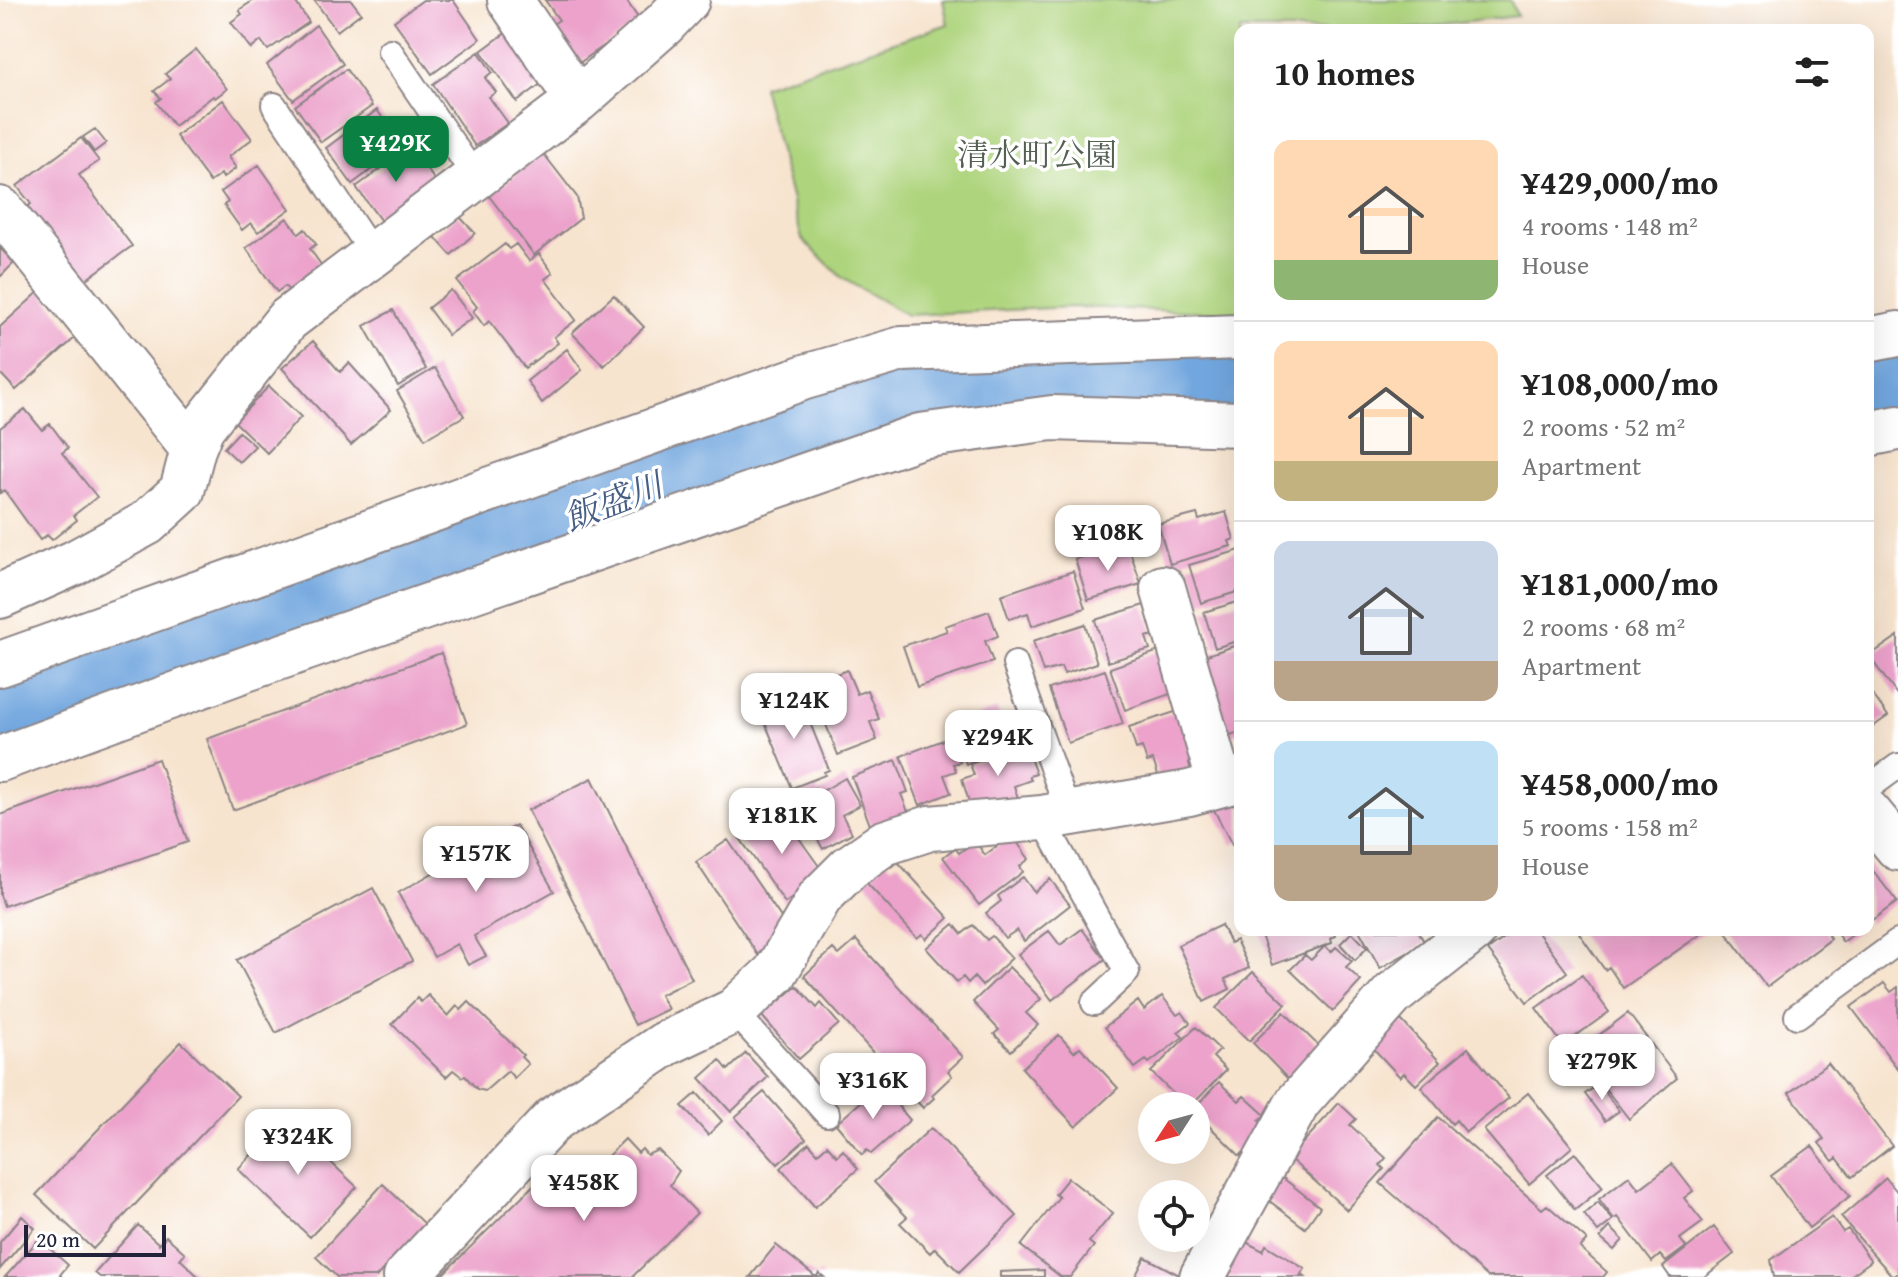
<!DOCTYPE html>
<html lang="en">
<head>
<meta charset="utf-8">
<style>
	:root { --surface:#fff; --page:#f2f2f2; --text:#222; --muted:#767676; --line:#e0e0e0; --accent:#0b8043 }
	body { margin:0; font-family:"Gentium Book Plus","Noto Serif JP",serif; background:var(--page); color:var(--text); height:100vh; display:flex; flex-direction:column; font-size:30px; white-space:nowrap }
	* { box-sizing:border-box; margin:0 }
	p { font-size:26px; color:var(--muted) }
	.icon { flex:none; width:44px; height:44px; fill:none; stroke:currentColor; stroke-width:2; stroke-linecap:round; stroke-linejoin:round }
	.map { position:relative; flex:1; overflow:hidden }
	.details { position:absolute; left:1234px; top:24px; width:640px; height:912px; display:flex; flex-direction:column; background:var(--surface); border-radius:16px; box-shadow:0 8px 32px #0002 }
	.details>* { flex:none }
	.needle { width:52px; rotate:234deg }
	.controls { position:absolute; left:1138px; top:1092px; display:grid; gap:16px }
	.controls a { display:grid; place-items:center; width:72px; height:72px; border-radius:50%; background:var(--surface); box-shadow:0 8px 32px #0002; font-size:40px }
	.scale { position:absolute; left:24px; bottom:20px; width:142px; box-sizing:border-box; padding-left:8px; border:4px solid #22223b; border-top:0; font-size:22px; line-height:28px; white-space:nowrap; color:#22223b; -webkit-text-stroke:6px #fff; paint-order:stroke }
	.price { position:absolute; translate:-50% -68px; padding:0 18px; border-radius:16px; background:#fff; color:#222; font-size:26px; line-height:52px; filter:drop-shadow(0 2px 4px #0008) }
	.price::after { content:''; position:absolute; left:50%; top:48px; width:24px; height:18px; margin-left:-12px; background:inherit; clip-path:polygon(0 0,100% 0,50% 100%) }
	.price.on { background:var(--accent); color:#fff }
	ul { padding:0; list-style:none }
	li { display:flex; align-items:center; gap:24px; height:200px; padding:0 40px }
	li+li { border-top:2px solid var(--line) }
	li span { display:grid; place-items:center; flex:none; width:224px; height:160px; border-radius:16px; color:#555 }
	li>.icon { margin-inline-start:auto }
	span .icon { width:96px; height:96px; fill:#fffc; stroke-width:1 }
	li b { font-size:34px }
	h2 { display:flex; justify-content:space-between; align-items:center; height:96px; padding:0 40px; font-size:34px }
	.map>svg:first-child { display:block }
	.green { fill:#aed47d; stroke:#687b5c; stroke-width:2 }
	.lines { fill:none; stroke-linecap:round; stroke-linejoin:round }
	.river { stroke:#71a6de; stroke-width:84 }
	.building { fill:#eca2cb }
	.lane-casing { stroke:#8c8385; stroke-width:28 }
	.street-casing { stroke:#8c8385; stroke-width:48 }
	.lane { stroke:#fff; stroke-width:24 }
	.street { stroke:#fff; stroke-width:44 }
	.labels { text-anchor:middle; dominant-baseline:central; stroke-width:7; stroke-linejoin:round; paint-order:stroke }
	.park-label { font-size:32px; fill:#536052; stroke:#fff }
	.water-label { font-size:34px; font-style:italic; fill:#465d84; stroke:#fff }
</style>
</head>
<body>
<div class="map">
<svg width="1898" height="1277" viewBox="0 0 1898 1277">
	<rect width="100%" height="100%" fill="#fff"/>
	<filter id="ink" filterUnits="userSpaceOnUse"><feTurbulence type="fractalNoise" baseFrequency=".0125" numOctaves="2"/><feDisplacementMap in="SourceGraphic" scale="16" xChannelSelector="R" yChannelSelector="G"/><feConvolveMatrix kernelMatrix="1 2 1 2 8 2 1 2 1" color-interpolation-filters="sRGB"/></filter>
	<filter id="wash" filterUnits="userSpaceOnUse"><feTurbulence type="fractalNoise" baseFrequency=".006" numOctaves="4" result="noise"/><feDisplacementMap in="SourceGraphic" scale="32" xChannelSelector="R" yChannelSelector="G"/><feGaussianBlur stdDeviation="1.8" result="paint"/><feColorMatrix in="noise" values="0 0 0 0 0 0 0 0 0 0 0 0 0 0 0 0 0 1.4 0 .05"/><feComposite in="paint" operator="in"/></filter>
	<g filter="url(#wash)">
		<rect width="100%" height="100%" fill="#f7e4cf"/>
		<path class="green" d="M943 0H1510L1517 16 1402 30H1240V313L1071 307 907 315 842 278 802 239 762 86 948 24Z"/>
		<g class="lines">
			<path class="river" d="M1868 392 1898 387
				M0 714 540 528 873 402 967 378 1080 367 1240 378"/>
		</g>
		<g id="blocks">
			<path class="building" d="M254 0H294L309 22 268 50 261 41 251 49 231 22 242 14 239 10Z
				M314 0H351L361 13 337 31Z
				M423 0H453L480 39 432 74 394 21Z
				M545 0H626L640 21 579 63 553 24 559 20Z
				M316 25 343 64 293 100 267 65Z
				M511 29 546 80 517 102 481 51Z
				M196 49 227 89 215 98 213 96 174 126 156 102 161 98 154 91 170 79 165 74Z
				M479 52 492 72 485 78 496 92 489 97 508 123 475 146 433 84Z
				M346 69 372 106 321 142 295 106Z
				M223 100 252 139 228 157 236 168 223 178 221 174 210 182 176 136Z
				M377 110 403 146 352 184 326 148Z
				M95 129 106 143 94 152 83 137Z
				M81 138 99 161 79 175 132 246 80 284 24 209 31 204 17 186Z
				M411 147 436 182 381 221 356 187Z
				M543 153 577 197 581 218 534 255 489 196Z
				M259 165 290 209 258 232 251 223 242 230 224 205 228 202 221 192Z
				M458 215 475 233 451 255 434 236Z
				M287 218 299 234 305 229 316 244 310 249 324 269 291 293 285 286 277 292 246 248Z
				M505 244 509 249 516 244 529 261 539 254 553 273 545 279 576 320 554 337 558 343 525 368 489 321 484 326 473 311 477 307 457 281Z
				M0 248 14 263 0 277Z
				M41 290 76 337 16 390 0 373V327Z
				M451 290 472 318 448 335 428 308Z
				M614 295 644 327 604 366 572 333Z
				M393 310 426 369 398 386 364 326Z
				M313 341 340 372 349 363 391 410 351 445 282 368Z
				M567 349 582 370 542 403 527 381Z
				M435 368 464 416 425 439 397 391Z
				M269 386 301 417 267 453 235 422Z
				M25 409 42 430 50 424 68 448 62 453 97 497 74 515 77 520 52 540 47 535 40 540 4 490 0 493V428Z
				M239 432 255 446 239 462 224 448Z
				M1226 512 1234 539 1229 541 1231 546 1170 564 1158 524 1197 514 1199 520Z
				M1129 548 1141 584 1088 600 1075 559 1098 553 1100 556Z
				M1240 550V591L1201 603 1189 565Z
				M1073 571 1085 608 1032 626 1028 613 1009 619 1001 595Z
				M1240 601V640L1215 648 1204 612Z
				M1144 605 1154 635 1146 637 1150 649 1108 662 1095 620Z
				M989 611 998 636 985 641 993 662 917 687 903 646 947 631 945 626Z
				M1085 624 1097 663 1064 674 1061 667 1043 672 1033 641Z
				M1898 636V696L1869 656Z
				M1237 645 1240 649V732L1230 735 1204 656Z
				M1159 651 1173 693 1125 710 1110 668Z
				M441 653 467 724 233 810 207 739Z
				M847 670 857 694 867 690 879 719 870 722 877 740 838 755 810 684Z
				M1105 670 1123 724 1068 743 1049 689Z
				M1868 688 1888 716 1868 730Z
				M794 694 806 724 810 723 829 770 824 772 825 775 792 788 759 708Z
				M997 709 1011 748 966 764 952 725Z
				M1184 709 1195 761 1189 763 1191 771 1160 781 1153 760 1147 762 1142 747 1136 749 1129 727Z
				M951 737 960 762 953 764 956 771 944 775 951 793 920 805 901 756Z
				M1025 745 1036 774 1029 776 1031 780 1014 786 1018 798 984 809 971 808 962 779 974 775 970 764Z
				M158 759 188 842 4 906 0 895V815Z
				M896 760 908 792 901 794 911 819 873 833 852 777Z
				M592 778 692 979 660 995 668 1009 635 1025 528 810Z
				M845 778 860 805 842 815 852 833 823 849 795 799 815 788 819 793Z
				M1240 792V841L1232 845 1212 806Z
				M779 810 821 869 815 882 785 903 739 837Z
				M516 825 554 891 474 936 486 956 468 965 457 944 434 957 398 893Z
				M1012 835 1029 859 1020 866 1023 872 979 905 943 857 955 848 959 853 975 841 985 855Z
				M728 840 784 922 758 955 696 862Z
				M886 861 892 867 898 862 949 918 926 939 922 934 917 938 865 881Z
				M1868 864 1897 902 1868 923Z
				M1023 877 1034 892 1050 879 1070 905 1024 941 1017 930 1005 938 986 913 1001 901 998 896Z
				M373 888 412 961 276 1033 237 960Z
				M954 924 962 934 973 925 987 940 992 936 1012 958 982 986 974 977 968 983 963 977 957 982 926 948Z
				M1221 925 1230 943 1236 940 1249 968 1225 979 1230 989 1204 1002 1178 945Z
				M1082 929 1105 959 1052 1000 1018 954 1049 931 1060 945Z
				M1259 930H1334L1336 936 1331 938 1332 943 1272 965Z
				M1359 930H1417L1425 943 1380 968Z
				M1515 930H1536L1567 972 1527 1002 1488 950Z
				M1583 930H1707L1623 988 1609 967 1605 970 1579 933Z
				M1724 930H1829L1826 932 1831 939 1767 987Z
				M1834 930H1859L1843 942Z
				M1352 932 1367 948 1355 960 1340 944Z
				M856 940 963 1057 948 1071 952 1076 932 1095 934 1098 923 1108 804 976 833 949 839 955Z
				M1325 946 1331 952 1336 947 1352 961 1346 967 1361 981 1333 1011 1290 970 1305 955 1311 960Z
				M1009 967 1041 999 1026 1013 1038 1025 1011 1051 994 1034 999 1030 973 1002Z
				M1253 972 1286 1004 1249 1041 1216 1008Z
				M1582 975 1609 1012 1563 1045 1536 1008Z
				M1884 983 1891 992 1898 987V1069L1851 1007Z
				M797 986 817 1008 821 1003 839 1024 799 1059 762 1016Z
				M428 995 448 1016 457 1006 461 1010 469 1002 523 1055 521 1057 528 1064 514 1078 508 1071 485 1091 477 1089 465 1076 462 1077 453 1070 446 1077 392 1024 417 998 421 1002Z
				M1162 996 1177 1015 1182 1012 1190 1023 1178 1032 1183 1037 1149 1063 1146 1060 1135 1068 1105 1027 1138 1001 1144 1010Z
				M1284 1012 1323 1050 1291 1082 1253 1043Z
				M1628 1013 1677 1078 1629 1119 1577 1052Z
				M1401 1020 1440 1062 1416 1085 1404 1073 1400 1077 1372 1047Z
				M1196 1027 1220 1050 1213 1057 1226 1070 1191 1106H1186L1151 1072Z
				M1059 1035 1074 1052 1080 1047 1118 1088 1076 1127 1022 1068Z
				M181 1042 238 1096 93 1249 36 1195Z
				M1468 1048 1509 1098 1466 1132 1456 1120 1452 1124 1421 1087Z
				M746 1053 768 1077 731 1112 700 1078 720 1060 728 1070Z
				M1828 1063 1892 1146 1852 1177 1837 1158 1833 1161 1819 1143 1824 1139 1789 1093Z
				M1219 1082 1239 1101 1244 1096 1265 1115 1259 1120 1266 1128 1240 1156 1196 1113V1106Z
				M1599 1084 1619 1111 1605 1121 1585 1094Z
				M880 1085 910 1120 871 1154 867 1150 862 1155 836 1124Z
				M764 1092 806 1139 778 1164 735 1117Z
				M697 1093 722 1121 708 1135 682 1106Z
				M1528 1093 1572 1147 1529 1184 1484 1130Z
				M1339 1103 1356 1119 1350 1125 1386 1158 1380 1165 1384 1169 1347 1210 1289 1158Z
				M1438 1117 1542 1209 1547 1205 1587 1240 1580 1248 1607 1272 1603 1277H1488L1380 1183Z
				M284 1120 300 1135 306 1128 327 1147 321 1153 357 1187 310 1237 238 1169Z
				M931 1128 1017 1216 959 1272 935 1248 930 1253 900 1223 907 1217 874 1182Z
				M625 1139 638 1153 642 1149 647 1155 658 1150 679 1171 670 1185 697 1213 632 1277H440L557 1162 579 1185Z
				M809 1143 818 1153 827 1145 837 1156 843 1150 858 1169 815 1207 781 1168Z
				M1812 1146 1850 1196 1809 1228 1771 1176Z
				M1575 1153 1603 1187 1575 1210 1547 1175Z
				M1672 1164 1693 1191 1684 1198 1703 1222 1680 1239 1686 1247 1666 1262 1660 1255 1652 1262 1618 1217 1614 1219 1599 1199 1629 1176 1639 1189Z
				M1279 1175 1320 1207 1305 1228 1263 1196Z
				M1068 1178 1113 1213 1089 1242 1094 1246 1070 1277H1061L1021 1246 1059 1197 1055 1194Z
				M1886 1178 1898 1193V1273L1893 1277 1841 1217Z
				M383 1184 425 1224 376 1277H337L316 1257Z
				M1598 1202 1613 1220 1598 1232 1584 1214Z
				M22 1216 35 1228 0 1269V1242Z
				M1832 1217 1843 1232 1848 1229 1871 1261 1849 1277H1774L1771 1260Z
				M138 1225 159 1244 166 1236 185 1253 180 1259 199 1277H100L95 1273Z
				M1610 1227 1623 1240 1614 1250 1600 1238Z
				M1714 1227 1734 1254 1704 1277H1670L1663 1267Z
				M39 1239 68 1265 60 1275 62 1277H5Z
				M1244 1241 1263 1251 1266 1245 1305 1269 1301 1274 1305 1277H1223Z
				M776 1245 816 1277 819 1273 824 1277H750Z
				M1145 1257 1183 1277H1135Z
				M1044 1270V1277H1000V1272Z"/>
		</g>
	</g>
	<g filter="url(#ink)">
		<use href="#blocks" fill-opacity="0" stroke="#8c8385" stroke-width="2"/>
		<g class="lines">
			<defs>
				<path id="lane" d="M390 51 476 178
					M274 105 373 254
					M1015 664 1068 812
					M1868 788 1898 766
					M1042 818 1127 972 1094 1003
					M734 1011 827 1114
					M1797 1016 1898 942"/>
				<path id="street" d="M510 0 578 100
					M0 209 193 449
					M1868 340 1898 334
					M1868 434 1898 428
					M1163 588 1220 784
					M0 596 74 563 147 523 182 491 193 449 202 427 287 320 578 100 664 24 687 0
					M0 664 805 377 902 349 1240 337
					M0 759 243 670 920 436 1052 418 1240 424
					M1868 812 1898 848
					M406 1277 554 1119 665 1044 734 1011 775 973 820 897 850 867 884 843 930 828 1042 818 1189 793 1240 779
					M1202 1277 1298 1102 1393 994 1474 930"/>
			</defs>
			<use href="#lane" class="lane-casing"/>
			<use href="#street" class="street-casing"/>
			<use href="#lane" class="lane"/>
			<use href="#street" class="street"/>
		</g>
	</g>
	<g class="labels">
		<g class="park-label">
			<text x="1037" y="154">清水町公園</text>
		</g>
		<g class="water-label">
			<text transform="translate(613 501) rotate(-21)">飯盛川</text>
		</g>
	</g>
</svg>
<div class="controls">
<a><svg class="needle" viewBox="-14 -14 28 28"><path d="M0-13l5 13h-10z" fill="#e53935"/><path d="M0 13l5-13h-10z" fill="#767676"/></svg></a>
<a><svg class="icon" aria-label="locate" viewBox="0 0 24 24"><circle cx="12" cy="12" r="6"/><path d="M12 2v4M12 18v4M2 12h4M18 12h4"/></svg></a>
</div>
<div class="scale">20 m</div>
<b class="price on" style="left:396px;top:184px">¥429K</b>
<b class="price" style="left:1108px;top:573px">¥108K</b>
<b class="price" style="left:794px;top:741px">¥124K</b>
<b class="price" style="left:998px;top:778px">¥294K</b>
<b class="price" style="left:782px;top:856px">¥181K</b>
<b class="price" style="left:476px;top:894px">¥157K</b>
<b class="price" style="left:1602px;top:1102px">¥279K</b>
<b class="price" style="left:873px;top:1121px">¥316K</b>
<b class="price" style="left:298px;top:1177px">¥324K</b>
<b class="price" style="left:584px;top:1223px">¥458K</b>
<section class="details">
<h2>10 homes<svg class="icon" aria-label="filters" viewBox="0 0 24 24"><path d="M4 7h16M4 17h16"/><circle cx="9" cy="7" r="2"/><circle cx="15" cy="17" r="2"/></svg></h2>
<ul>
<li><span style="background:linear-gradient(#ffd9b3 75%,#8fb573 0)"><svg class="icon" aria-label="home" viewBox="0 0 24 24"><path d="M3 11l9-7 9 7M6 9v11h12V9"/></svg></span><div><b>¥429,000/mo</b><p>4 rooms · 148 m²</p><p>House</p></div></li>
<li><span style="background:linear-gradient(#ffd9b3 75%,#c2b280 0)"><svg class="icon" aria-label="home" viewBox="0 0 24 24"><path d="M3 11l9-7 9 7M6 9v11h12V9"/></svg></span><div><b>¥108,000/mo</b><p>2 rooms · 52 m²</p><p>Apartment</p></div></li>
<li><span style="background:linear-gradient(#c9d6e8 75%,#b9a48a 0)"><svg class="icon" aria-label="home" viewBox="0 0 24 24"><path d="M3 11l9-7 9 7M6 9v11h12V9"/></svg></span><div><b>¥181,000/mo</b><p>2 rooms · 68 m²</p><p>Apartment</p></div></li>
<li><span style="background:linear-gradient(#bfe0f5 65%,#b9a48a 0)"><svg class="icon" aria-label="home" viewBox="0 0 24 24"><path d="M3 11l9-7 9 7M6 9v11h12V9"/></svg></span><div><b>¥458,000/mo</b><p>5 rooms · 158 m²</p><p>House</p></div></li>
</ul>
</section>
</div>
</body>
</html>
